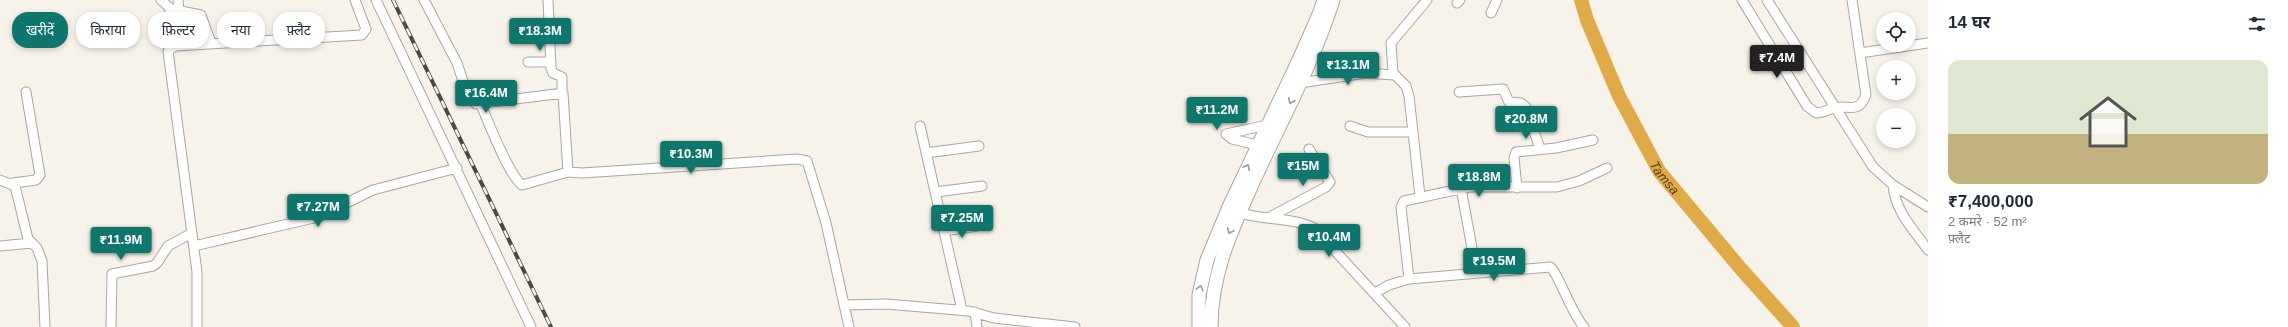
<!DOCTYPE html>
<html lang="hi">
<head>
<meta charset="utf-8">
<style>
	:root { --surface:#fff; --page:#f2f2f3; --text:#1f2937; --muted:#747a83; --line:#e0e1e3; --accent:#0f766e }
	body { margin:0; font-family:Helvetica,"Noto Sans Devanagari",sans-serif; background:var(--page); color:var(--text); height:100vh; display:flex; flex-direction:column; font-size:15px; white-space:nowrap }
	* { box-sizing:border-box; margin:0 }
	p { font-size:13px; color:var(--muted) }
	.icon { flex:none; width:22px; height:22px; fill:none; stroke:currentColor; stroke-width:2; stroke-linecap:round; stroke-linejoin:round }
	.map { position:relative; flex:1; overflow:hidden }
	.sheet { display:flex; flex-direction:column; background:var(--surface); width:360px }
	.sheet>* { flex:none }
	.guide { position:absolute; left:12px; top:12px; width:380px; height:36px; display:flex; gap:8px }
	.tools { position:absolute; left:1876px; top:12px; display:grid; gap:8px }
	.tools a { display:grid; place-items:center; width:40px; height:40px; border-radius:50%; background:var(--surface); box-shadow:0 2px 6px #0003; font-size:20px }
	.price { position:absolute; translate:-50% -34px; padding:0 9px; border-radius:4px; background:var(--accent); color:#fff; font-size:13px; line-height:26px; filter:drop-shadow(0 1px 2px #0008) }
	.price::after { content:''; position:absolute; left:50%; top:24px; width:12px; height:9px; margin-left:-6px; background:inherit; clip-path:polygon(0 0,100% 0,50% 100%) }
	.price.selected { background:#222; color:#fff }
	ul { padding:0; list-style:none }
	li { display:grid; align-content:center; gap:8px; height:212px; padding:0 20px }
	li+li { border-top:1px solid var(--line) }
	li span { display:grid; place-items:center; height:124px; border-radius:12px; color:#555 }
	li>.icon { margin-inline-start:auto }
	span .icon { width:72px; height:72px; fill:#fffc; stroke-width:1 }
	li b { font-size:17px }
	h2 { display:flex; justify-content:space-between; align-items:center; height:48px; padding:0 20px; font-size:17px }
	.chip { padding:0 14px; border-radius:16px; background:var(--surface); box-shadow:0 2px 6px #0003; font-size:14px; line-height:36px }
	.chip.selected { background:var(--accent); color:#fff }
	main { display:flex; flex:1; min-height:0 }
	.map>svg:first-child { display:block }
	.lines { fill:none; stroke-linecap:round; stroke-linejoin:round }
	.river { stroke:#e0aa49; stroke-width:14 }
	.minor-casing { stroke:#aba69e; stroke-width:11 }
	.highway-casing { stroke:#aba69e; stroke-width:15 }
	.minor { stroke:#fff; stroke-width:9 }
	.highway { stroke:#fff; stroke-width:13 }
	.rail-casing { stroke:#4c4945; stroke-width:4 }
	.rail { stroke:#f7f2ea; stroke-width:2.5; stroke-dasharray:8; stroke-linecap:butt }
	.oneway { stroke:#9b9a98 }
	.labels { text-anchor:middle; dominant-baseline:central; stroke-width:4; stroke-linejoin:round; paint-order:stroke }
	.water-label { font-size:13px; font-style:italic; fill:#523c14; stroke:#f7f2ea }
</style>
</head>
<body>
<main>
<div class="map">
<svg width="1928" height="327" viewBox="0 0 1928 327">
	<rect width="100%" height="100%" fill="#f7f2ea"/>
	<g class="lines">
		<path class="river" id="s1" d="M1581 0 1587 20 1619 96 1659 171 1741 269 1793 327"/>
		<defs>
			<path id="minor" d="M161 0 171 9 201 15 211 43
				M178 0 179 11
				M376 0 531 327
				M424 0 457 63 465 87 476 104 563 93 568 172
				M548 0 551 68 553 73 562 77V92
				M1742 0 1807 106 1816 113C1824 113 1828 109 1834 108 1849 104 1858 115 1866 95L1852 0
				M1767 0 1873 167 1893 185 1928 207
				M1457 3 1460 0
				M1491 13 1497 0
				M170 49 166 22 171 9
				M1860 53 1928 43
				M528 62H551
				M1300 83 1366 73 1394 75
				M1459 92 1503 89 1509 102 1521 103 1526 107 1540 149
				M481 105C489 123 508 174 522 185L568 172 582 173 797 159 807 161 826 223 849 327
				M920 126 962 310
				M1350 126 1368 132H1412
				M1257 145 1232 139 1226 134 1267 125
				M926 153 979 146
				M0 180 15 186 28 239 37 248 42 261 45 327
				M13 183 36 180 40 175 26 92
				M1893 185C1895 211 1913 229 1928 250
				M1461 188 1472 248
				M1517 188 1514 158 1516 152 1556 148 1593 140
				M936 192 982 186
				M1420 196 1409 96 1406 86 1393 73 1391 43 1427 0
				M1234 211C1260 221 1289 216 1314 228L1405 327
				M1268 218 1326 187 1330 182 1309 149
				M944 231 977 226
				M0 246 32 243
				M194 246 318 217 373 190 457 168
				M1409 279 1401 207 1404 201 1469 187H1557L1579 181 1607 168
				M1375 293 1389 285 1409 279 1550 267C1558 272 1571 313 1584 327
				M845 305 886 304 969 311 994 318 1075 327
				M975 312 977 327
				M111 327 112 274 153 266 157 263 168 246 192 233
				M197 327V272L168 51 175 46 362 35 366 29 355 0"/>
			<path id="highway" d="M1199 327V295L1207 260 1229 207 1298 62 1320 12 1324 0
				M1211 327C1211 273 1232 229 1254 180 1281 121 1313 63 1333 0"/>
		</defs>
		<use href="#minor" class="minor-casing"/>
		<use href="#highway" class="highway-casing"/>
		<use href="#minor" class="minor"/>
		<use href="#highway" class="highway"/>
		<defs>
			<path id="rail" d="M393 0 551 327"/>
		</defs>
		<use href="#rail" class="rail-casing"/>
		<use href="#rail" class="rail"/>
	</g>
	<defs><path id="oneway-chevron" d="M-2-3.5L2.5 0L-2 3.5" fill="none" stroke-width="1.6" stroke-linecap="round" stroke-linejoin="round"/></defs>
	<g class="oneway">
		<use href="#oneway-chevron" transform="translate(1291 101) rotate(115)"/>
		<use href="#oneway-chevron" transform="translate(1247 167) rotate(-65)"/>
		<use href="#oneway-chevron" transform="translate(1230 231) rotate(115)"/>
		<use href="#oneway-chevron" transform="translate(1200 288) rotate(-77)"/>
	</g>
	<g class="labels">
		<g class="water-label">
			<text stroke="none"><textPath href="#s1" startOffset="197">Tamsa</textPath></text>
		</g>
	</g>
</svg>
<div class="tools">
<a><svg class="icon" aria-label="locate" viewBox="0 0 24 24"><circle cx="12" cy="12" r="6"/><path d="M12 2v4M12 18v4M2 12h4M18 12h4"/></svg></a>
<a>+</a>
<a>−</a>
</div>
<b class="price" style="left:540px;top:52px">₹18.3M</b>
<b class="price selected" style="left:1777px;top:79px">₹7.4M</b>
<b class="price" style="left:1348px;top:86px">₹13.1M</b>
<b class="price" style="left:486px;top:114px">₹16.4M</b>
<b class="price" style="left:1217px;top:131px">₹11.2M</b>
<b class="price" style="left:1526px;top:140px">₹20.8M</b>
<b class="price" style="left:691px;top:175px">₹10.3M</b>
<b class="price" style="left:1303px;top:187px">₹15M</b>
<b class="price" style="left:1479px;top:198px">₹18.8M</b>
<b class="price" style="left:318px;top:228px">₹7.27M</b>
<b class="price" style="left:962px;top:239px">₹7.25M</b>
<b class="price" style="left:1329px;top:258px">₹10.4M</b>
<b class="price" style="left:121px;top:261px">₹11.9M</b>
<b class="price" style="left:1494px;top:282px">₹19.5M</b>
<div class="guide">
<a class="chip selected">खरीदें</a>
<a class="chip">किराया</a>
<a class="chip">फ़िल्टर</a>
<a class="chip">नया</a>
<a class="chip">फ़्लैट</a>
</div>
</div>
<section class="sheet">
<h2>14 घर<svg class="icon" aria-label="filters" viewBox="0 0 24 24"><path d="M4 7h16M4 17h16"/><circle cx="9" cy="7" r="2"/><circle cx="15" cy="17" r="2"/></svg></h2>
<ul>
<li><span style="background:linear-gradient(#dfe7d0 60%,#c2b280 0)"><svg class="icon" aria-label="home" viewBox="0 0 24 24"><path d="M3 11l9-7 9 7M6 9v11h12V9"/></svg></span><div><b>₹7,400,000</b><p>2 कमरे · 52 m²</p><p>फ़्लैट</p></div></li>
</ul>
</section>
</main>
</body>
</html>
